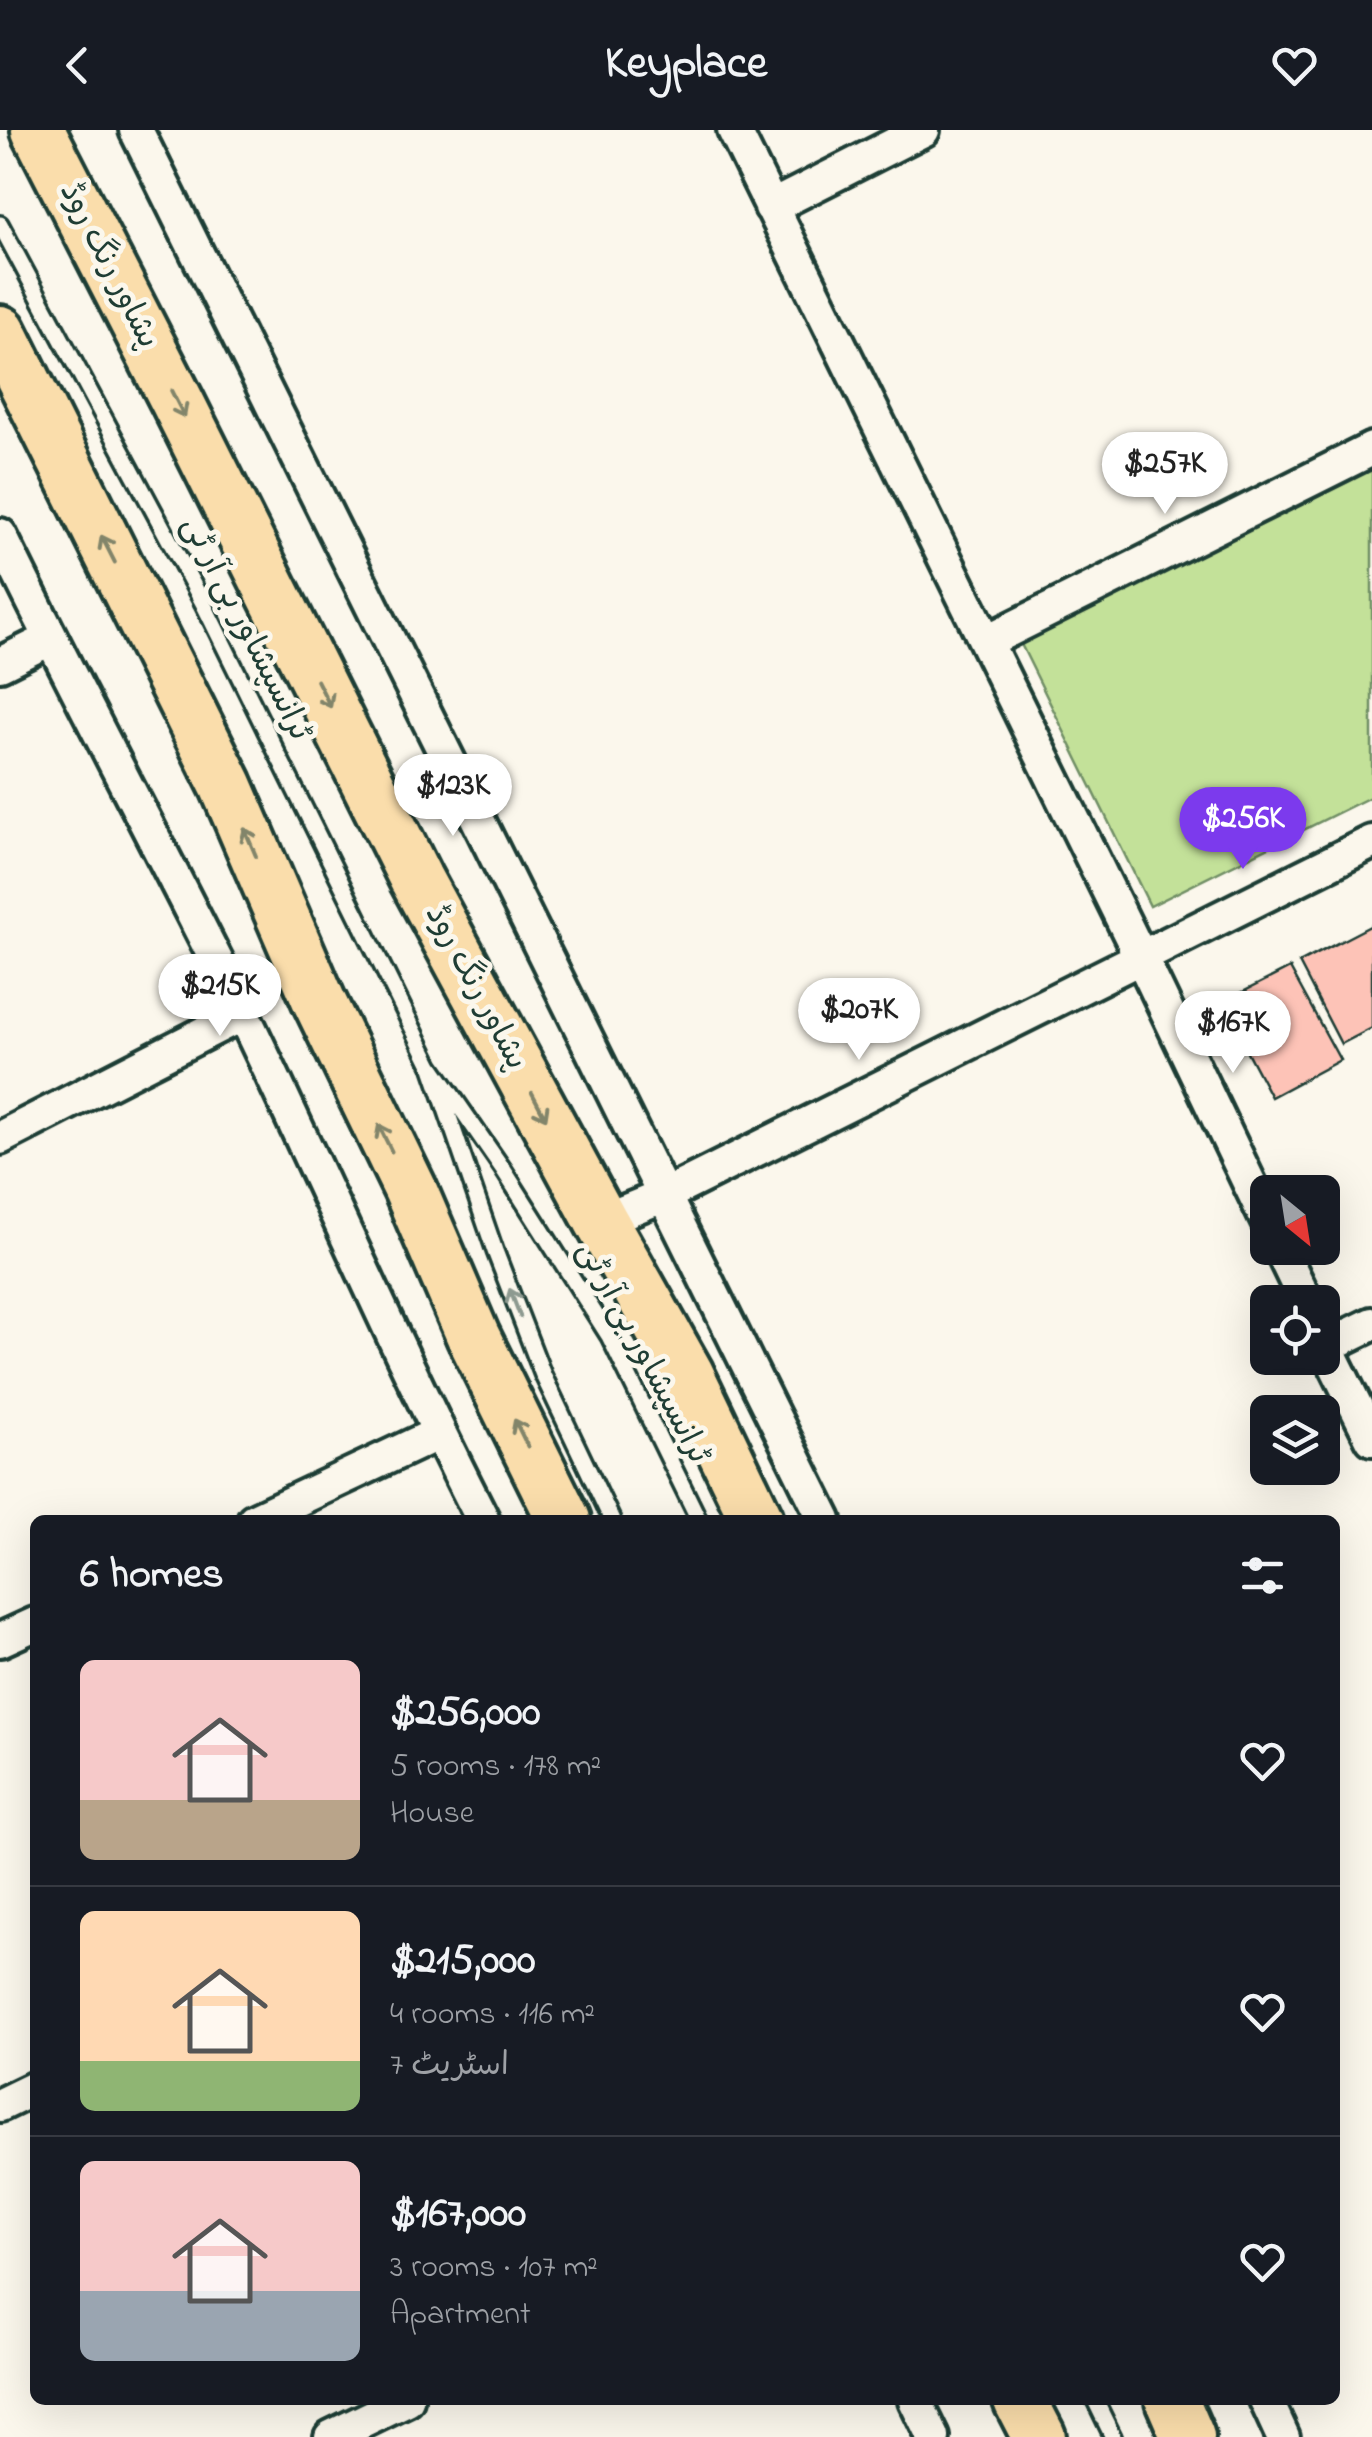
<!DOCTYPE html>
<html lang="en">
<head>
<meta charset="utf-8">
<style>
	:root { --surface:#171b24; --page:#242831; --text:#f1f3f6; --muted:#9ea1a6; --line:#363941; --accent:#7c3aed }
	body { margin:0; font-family:"Indie Flower","Playpen Sans Arabic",sans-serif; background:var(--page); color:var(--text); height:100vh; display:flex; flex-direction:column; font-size:38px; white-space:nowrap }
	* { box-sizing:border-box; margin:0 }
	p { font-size:32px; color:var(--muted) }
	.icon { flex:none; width:55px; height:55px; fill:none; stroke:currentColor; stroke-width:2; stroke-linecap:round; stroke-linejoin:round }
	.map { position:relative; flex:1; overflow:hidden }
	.side { position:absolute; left:30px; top:1385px; width:1310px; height:890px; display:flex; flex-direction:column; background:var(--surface); border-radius:15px; box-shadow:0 10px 40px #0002 }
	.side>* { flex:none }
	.needle { width:65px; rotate:150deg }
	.tools { position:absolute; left:1250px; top:1045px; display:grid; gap:20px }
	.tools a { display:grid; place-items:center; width:90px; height:90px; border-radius:15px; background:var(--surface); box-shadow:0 10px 40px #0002; font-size:50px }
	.price { position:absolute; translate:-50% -85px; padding:0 22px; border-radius:35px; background:#fff; color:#222; font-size:32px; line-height:65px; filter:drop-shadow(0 2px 5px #0008) }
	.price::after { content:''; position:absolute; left:50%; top:60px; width:30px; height:22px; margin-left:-15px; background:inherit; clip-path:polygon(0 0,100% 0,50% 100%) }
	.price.on { background:var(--accent); color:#fff }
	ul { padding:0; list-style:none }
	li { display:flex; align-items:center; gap:30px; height:250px; padding:0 50px }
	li+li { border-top:2px solid var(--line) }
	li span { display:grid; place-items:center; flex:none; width:280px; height:200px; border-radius:15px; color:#555 }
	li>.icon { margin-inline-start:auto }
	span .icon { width:120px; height:120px; fill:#fffc; stroke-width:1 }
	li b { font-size:42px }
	h2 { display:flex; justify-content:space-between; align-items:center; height:120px; padding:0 50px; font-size:42px }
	header { display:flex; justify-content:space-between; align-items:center; height:130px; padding:0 50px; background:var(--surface); font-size:45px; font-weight:700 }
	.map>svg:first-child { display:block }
	.green { fill:#c3e199; stroke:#718f66; stroke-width:2.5 }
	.building { fill:#fdc3b7; stroke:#1f3d34; stroke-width:2.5 }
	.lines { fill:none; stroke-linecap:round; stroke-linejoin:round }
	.service-casing { stroke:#1f3d34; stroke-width:22 }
	.minor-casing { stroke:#1f3d34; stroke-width:40 }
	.trunk-casing { stroke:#1f3d34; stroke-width:60 }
	.service { stroke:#fbf7ec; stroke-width:15 }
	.minor { stroke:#fbf7ec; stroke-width:32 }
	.trunk { stroke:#faddab; stroke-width:52 }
	.oneway { stroke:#82856a }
	.oneway2 { stroke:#8d9a90 }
	.labels { text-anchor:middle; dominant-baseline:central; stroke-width:10; stroke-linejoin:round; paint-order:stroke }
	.street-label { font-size:32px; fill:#1f3d34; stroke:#fbf7ec }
</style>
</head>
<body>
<header><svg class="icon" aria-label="back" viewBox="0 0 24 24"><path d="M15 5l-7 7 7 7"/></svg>Keyplace<svg class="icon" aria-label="heart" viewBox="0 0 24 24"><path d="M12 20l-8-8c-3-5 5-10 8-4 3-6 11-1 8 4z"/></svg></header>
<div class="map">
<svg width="1372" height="2307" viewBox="0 0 1372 2307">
	<rect width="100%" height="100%" fill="#fbf7ec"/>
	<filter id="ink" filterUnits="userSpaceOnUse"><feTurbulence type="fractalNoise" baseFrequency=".01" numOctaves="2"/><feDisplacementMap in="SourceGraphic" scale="20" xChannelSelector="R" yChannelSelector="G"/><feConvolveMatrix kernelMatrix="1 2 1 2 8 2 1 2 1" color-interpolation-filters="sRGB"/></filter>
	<g filter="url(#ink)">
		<path class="green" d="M1372 335V666L1150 776 1019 510Z"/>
		<path class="building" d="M1372 795V898L1341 914 1299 833Z
			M1290 838 1340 930 1271 967 1221 873Z"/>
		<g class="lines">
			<defs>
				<path id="service" d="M0 94 203 473 431 935
					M612 1390 543 1245 495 1121 431 935 503 1039 609 1206 699 1390
					M1095 2270 1113 2307"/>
				<path id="minor" d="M136 0 825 1390
					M734 0 1141 827 1268 1092
					M771 77 923 0
					M0 405C78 566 164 724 243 884 324 1052 398 1224 483 1390
					M987 511 1372 319
					M0 534 50 509
					M0 1008 242 884
					M601 1091 663 1066 1372 712
					M1280 1118 1306 1172
					M1322 1208 1372 1309
					M1327 1216 1372 1194
					M254 1390 439 1303
					M0 1510 35 1494
					M0 1975 35 1958
					M915 2270 933 2307
					M1266 2270 1283 2307
					M331 2307 407 2270"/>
				<path id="trunk" d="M38 0 177 271 416 749 601 1091 687 1244 757 1390
					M0 202 226 655 319 871 410 1059 473 1206 564 1390
					M1020 2270 1039 2307
					M1172 2270 1188 2307"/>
			</defs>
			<use href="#service" class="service-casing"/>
			<use href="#minor" class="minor-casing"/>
			<use href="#trunk" class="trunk-casing"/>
			<use href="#service" class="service"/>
			<use href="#minor" class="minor"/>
			<use href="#trunk" class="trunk"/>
		</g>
		<defs><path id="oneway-shaft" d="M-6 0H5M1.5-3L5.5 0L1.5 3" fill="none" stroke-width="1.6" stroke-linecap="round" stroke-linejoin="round" transform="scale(2.5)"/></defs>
		<g class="oneway">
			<use href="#oneway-shaft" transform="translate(178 274) rotate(63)"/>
			<use href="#oneway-shaft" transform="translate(108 419) rotate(-117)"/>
			<use href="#oneway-shaft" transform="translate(324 564) rotate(63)"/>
			<use href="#oneway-shaft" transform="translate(250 712) rotate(-113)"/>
			<use href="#oneway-shaft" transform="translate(539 976) rotate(62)"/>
			<use href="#oneway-shaft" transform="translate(385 1008) rotate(-116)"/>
			<use href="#oneway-shaft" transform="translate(521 1303) rotate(-116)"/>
		</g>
		<use class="oneway2" href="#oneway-shaft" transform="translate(515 1173) rotate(-111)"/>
	</g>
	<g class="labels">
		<g class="street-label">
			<text transform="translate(108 136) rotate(63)">پشاور رنگ روڈ</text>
			<text transform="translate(245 499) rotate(63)">ٹرانسپشاور بی آر ٹی</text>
			<text transform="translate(475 858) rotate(62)">پشاور رنگ روڈ</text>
			<text transform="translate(642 1223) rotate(62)">ٹرانسپشاور بی آر ٹی</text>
		</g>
	</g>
</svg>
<div class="tools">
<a><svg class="needle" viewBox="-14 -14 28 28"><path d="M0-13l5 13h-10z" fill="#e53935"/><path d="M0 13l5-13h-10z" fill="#9ea1a6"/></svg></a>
<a><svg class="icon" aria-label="locate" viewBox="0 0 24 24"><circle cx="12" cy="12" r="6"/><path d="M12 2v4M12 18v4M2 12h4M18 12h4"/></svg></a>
<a><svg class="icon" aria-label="layers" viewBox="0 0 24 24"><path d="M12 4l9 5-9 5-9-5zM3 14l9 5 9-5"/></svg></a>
</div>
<b class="price" style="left:1165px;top:387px">$257K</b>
<b class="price" style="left:453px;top:709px">$123K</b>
<b class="price on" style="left:1243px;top:742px">$256K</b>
<b class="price" style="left:220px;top:909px">$215K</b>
<b class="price" style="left:859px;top:933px">$207K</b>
<b class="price" style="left:1233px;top:946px">$167K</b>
<section class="side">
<h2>6 homes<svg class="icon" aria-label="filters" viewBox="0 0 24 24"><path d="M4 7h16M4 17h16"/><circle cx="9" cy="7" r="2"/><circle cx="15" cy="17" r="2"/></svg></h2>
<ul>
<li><span style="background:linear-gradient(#f6c9c9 70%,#b9a48a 0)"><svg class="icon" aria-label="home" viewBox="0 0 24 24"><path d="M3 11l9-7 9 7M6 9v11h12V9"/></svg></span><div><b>$256,000</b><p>5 rooms · 178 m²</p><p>House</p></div><svg class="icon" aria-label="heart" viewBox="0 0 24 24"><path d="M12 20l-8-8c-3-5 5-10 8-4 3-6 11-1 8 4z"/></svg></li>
<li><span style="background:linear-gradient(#ffd9b3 75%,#8fb573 0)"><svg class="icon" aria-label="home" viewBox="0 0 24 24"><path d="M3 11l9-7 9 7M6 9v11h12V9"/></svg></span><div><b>$215,000</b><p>4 rooms · 116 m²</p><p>اسٹریٹ 7</p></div><svg class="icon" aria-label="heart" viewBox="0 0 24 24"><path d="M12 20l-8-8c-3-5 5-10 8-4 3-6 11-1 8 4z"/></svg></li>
<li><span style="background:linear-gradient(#f6c9c9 65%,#9aa5b1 0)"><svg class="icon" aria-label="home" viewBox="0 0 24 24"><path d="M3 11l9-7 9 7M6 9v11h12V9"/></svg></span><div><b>$167,000</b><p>3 rooms · 107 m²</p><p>Apartment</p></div><svg class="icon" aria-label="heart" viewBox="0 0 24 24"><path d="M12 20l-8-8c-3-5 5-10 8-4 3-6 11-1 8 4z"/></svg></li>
</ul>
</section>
</div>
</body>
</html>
